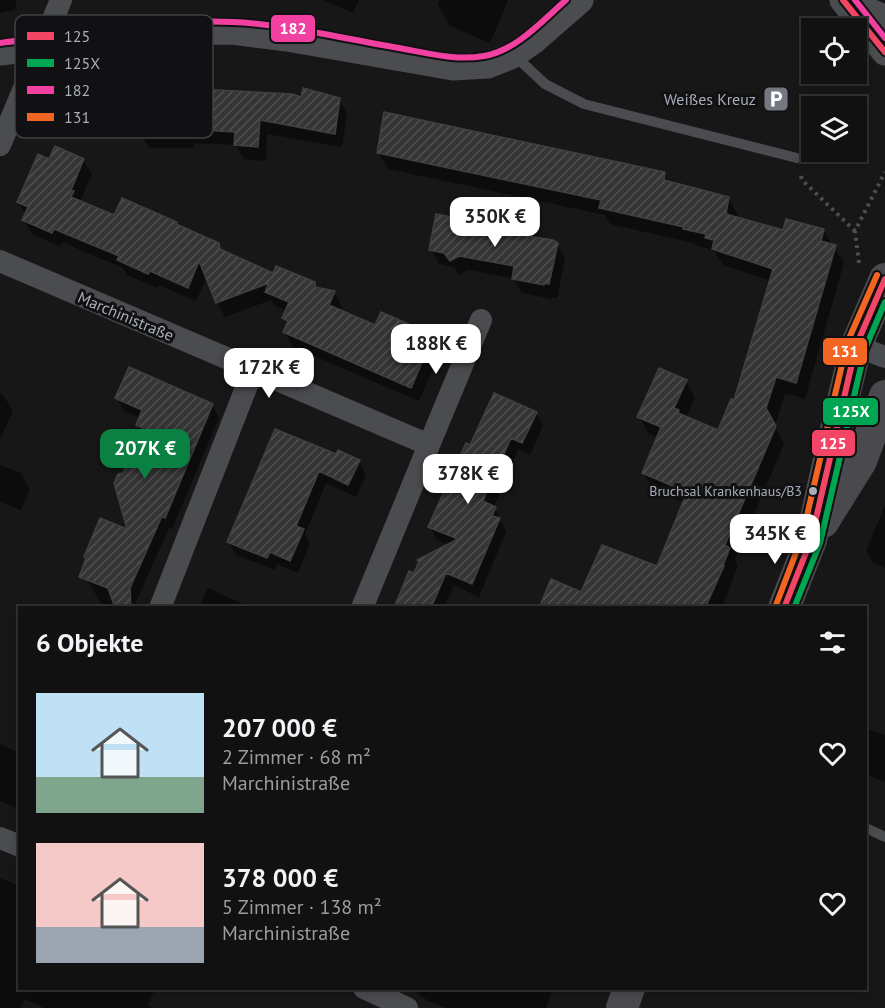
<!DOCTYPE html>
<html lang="de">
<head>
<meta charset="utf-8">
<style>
	:root { --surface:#111; --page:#1e1f1f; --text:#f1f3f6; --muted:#9c9d9f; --line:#303131; --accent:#0b8043 }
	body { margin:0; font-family:"PT Sans",sans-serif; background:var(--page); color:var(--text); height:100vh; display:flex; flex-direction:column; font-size:22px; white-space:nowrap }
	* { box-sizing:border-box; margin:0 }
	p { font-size:20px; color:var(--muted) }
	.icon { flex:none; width:33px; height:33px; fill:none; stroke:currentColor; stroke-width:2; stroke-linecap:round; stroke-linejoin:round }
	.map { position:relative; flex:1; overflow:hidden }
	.drawer { position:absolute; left:18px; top:606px; width:849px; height:384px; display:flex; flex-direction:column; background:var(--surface); border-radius:0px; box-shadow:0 3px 9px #0003,0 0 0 2px var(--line) }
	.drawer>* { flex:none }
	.fabs { position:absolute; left:801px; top:18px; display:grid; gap:12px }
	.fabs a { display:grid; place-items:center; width:66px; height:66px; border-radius:0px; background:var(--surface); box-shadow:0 3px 9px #0003,0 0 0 2px var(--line); font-size:30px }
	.price { position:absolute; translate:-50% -51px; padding:0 14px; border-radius:12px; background:#fff; color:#222; font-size:20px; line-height:39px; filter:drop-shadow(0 2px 3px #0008) }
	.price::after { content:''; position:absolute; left:50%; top:36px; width:18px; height:14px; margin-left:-9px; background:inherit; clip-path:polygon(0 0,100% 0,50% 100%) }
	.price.on { background:var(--accent); color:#fff }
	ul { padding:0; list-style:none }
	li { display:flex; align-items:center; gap:18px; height:150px; padding:0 18px }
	li span { display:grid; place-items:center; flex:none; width:168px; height:120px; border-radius:0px; color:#555 }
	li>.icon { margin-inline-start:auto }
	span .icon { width:72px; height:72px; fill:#fffc; stroke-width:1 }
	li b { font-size:26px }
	h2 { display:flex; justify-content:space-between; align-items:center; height:72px; padding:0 18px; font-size:26px }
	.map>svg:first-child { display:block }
	.shadow { fill:#0007 }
	.building { fill:url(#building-hatch); stroke:#3f4043; stroke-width:1.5 }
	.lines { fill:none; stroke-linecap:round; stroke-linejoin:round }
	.path { stroke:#4d4e52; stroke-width:4; stroke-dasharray:3 4.5; stroke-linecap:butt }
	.service { stroke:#4b4c50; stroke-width:10 }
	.minor { stroke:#4b4c50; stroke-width:22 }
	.tertiary { stroke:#4b4c50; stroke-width:27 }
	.secondary { stroke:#4a4a4e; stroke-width:32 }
	.bus-1-casing { stroke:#111113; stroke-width:10 }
	.bus-2-casing { stroke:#111113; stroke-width:10 }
	.bus-3-casing { stroke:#111113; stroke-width:10 }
	.bus-4-casing { stroke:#111113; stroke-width:10 }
	.bus-1 { stroke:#f34667; stroke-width:6 }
	.bus-2 { stroke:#00a651; stroke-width:6 }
	.bus-3 { stroke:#f240a1; stroke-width:6 }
	.bus-4 { stroke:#f26522; stroke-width:6 }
	.bus-dot { fill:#a8adb8; stroke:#111113; stroke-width:2 }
	.labels { text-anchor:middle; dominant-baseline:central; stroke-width:6; stroke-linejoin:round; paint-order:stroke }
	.bus-label { font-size:14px; fill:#a8adb8; stroke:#111113; text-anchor:end }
	.poi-label { font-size:16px; fill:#a8adb8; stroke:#111113; text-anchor:end }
	.street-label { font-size:16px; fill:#a8adb8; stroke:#111113 }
	.key { fill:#111113; stroke:#3e4045; stroke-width:1.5 }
	.key-label { font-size:16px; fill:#a8adb8 }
	.line-badge { stroke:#111113; stroke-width:2 }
	.badge-label { font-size:16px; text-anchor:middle; font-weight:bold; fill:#fff }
</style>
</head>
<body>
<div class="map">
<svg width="885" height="1008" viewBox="0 0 885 1008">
	<defs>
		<pattern id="building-hatch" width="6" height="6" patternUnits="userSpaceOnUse" patternTransform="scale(1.5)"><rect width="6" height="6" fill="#353536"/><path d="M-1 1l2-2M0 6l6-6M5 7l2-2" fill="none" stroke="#4f5051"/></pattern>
	</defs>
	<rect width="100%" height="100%" fill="#171717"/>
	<path class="shadow" d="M0 0H15L17 9 0 13Z
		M323 0H359L353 13Z
		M440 0H508L490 43 450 26 438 5Z
		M302 99H339L347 114 342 147 267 134 266 161 244 159 236 145 194 143V148H149L142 135H123L115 120Z
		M379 153 664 174 670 183 728 198 738 215 737 219 784 232 823 230 844 263 805 399 785 393 775 426 784 444 735 559 738 566 722 608H576L657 568 685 503 653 489 643 473 658 437 649 434 639 417 685 381 695 397 686 418 719 432 735 402 771 281 723 265 713 250 694 245 693 243 610 224 605 215 388 169Z
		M83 160 92 174 80 202 115 217 176 223 179 228 218 245 222 252 274 275 314 284 318 290 334 292 342 307 340 311 376 327 433 336 441 351 419 401 293 347 285 332 288 325 284 318 287 311 275 306 271 300 225 317 217 302 207 277 196 301 158 285 157 288 127 275 123 268 62 242 60 247 32 234 24 220 26 215 18 202 50 161Z
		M481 224 485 231 557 244 565 259 557 298 552 297V299L522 293 513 278 468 270 459 275 454 267 439 264 431 250Z
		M0 393 3 395 13 411 0 439Z
		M117 398 212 405 219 418 172 529 169 528 136 602 137 608H104L82 572 130 532 124 474 142 433 137 425 140 418 124 411Z
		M536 413 543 426 530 455 518 450 494 507 506 532 479 597 454 585 444 608H396L415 575 420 563 419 561 449 545 437 540 430 527 471 447Z
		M337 456 359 461 366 475 356 497 326 483 305 534 310 544 298 573 277 564 275 570 236 555 229 542Z
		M0 465 21 473 30 489 21 510 0 502Z
		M885 505V568L873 563 866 551Z
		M208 588 252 608H199Z
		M866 728 885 735V782L866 774Z
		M0 744 20 753V810L0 801Z
		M0 878 20 886V988H155L148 1006 153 1008H45L25 999 21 1008H0Z
		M410 988H553L546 1008H446L428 1001Z"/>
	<path class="building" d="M303 88 340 98 335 134 260 120 258 147 234 145 235 132 186 129V135L139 134V121H113L114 89 217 90 292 94 301 97Z
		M384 112 665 172 664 180 729 197 726 214 783 230 786 219 824 229 821 241 836 245 796 383 776 377 766 408 776 426 725 545 730 548 723 565 724 566 705 608H539L551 579 581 592 602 545 657 566 687 492 642 473 661 427 637 417 659 368 687 380 674 408 679 410 678 413 718 430 731 399 734 400 773 269 712 249 714 240 705 238 706 234 683 229 684 227 599 208 601 200 377 153Z
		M55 146 84 159 71 190 74 191 71 197 114 215 122 198 177 222 176 224 219 243 220 249 273 273 276 266 315 282V287L335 291 329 305 375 325 381 312 434 335 411 388 283 332 288 321 282 318 289 302 265 292 269 283 216 303 199 261 188 288 150 271 148 274 117 260 119 256 54 229 52 233 22 220 28 207 17 202 38 154 49 159Z
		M436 214 482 223 481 229 553 240 558 243 549 284 545 283 544 285 512 279 514 266 459 256 450 261 444 253 429 250Z
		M129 367 213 404 165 518 162 516 130 588 131 608H115L108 588 79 577 86 558 84 557 100 518 127 529 114 483 118 474 123 473 143 428 136 425 142 410 115 398Z
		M494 393 537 412 522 443 511 438 483 501 496 507 492 516 500 518 472 584 446 573 431 608H394L409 571 414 573 419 561 417 560 458 539 428 527 466 443 470 445Z
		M275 429 336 454 338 450 360 460 348 485 319 471 296 526 304 529 290 561 270 552 267 558 227 542Z"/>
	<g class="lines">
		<path class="path" d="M801 176 802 180 855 231
			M859 263 855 231 885 172"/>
		<path class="service" d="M514 55 545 84 584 104 797 158
			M866 828 885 837"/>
		<path class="minor" d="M0 145 61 0
			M0 261 429 445 362 608
			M856 346 885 357
			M429 445 481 320
			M160 608 253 370
			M0 838 20 846
			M364 988 407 1008"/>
		<path class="tertiary" d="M843 0 885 52
			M845 2 885 18
			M0 52 166 32 232 31 287 38 453 67 488 65 513 55 533 41 580 0"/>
		<path class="secondary" d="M823 522 861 461 885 396
			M784 608 811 540 833 442 856 346 885 279
			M622 1008 629 988"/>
		<defs>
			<path id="bus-1" d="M843 0 885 52
				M784 608 811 540 856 346 885 279"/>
			<path id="bus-2" d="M794 608 820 543 865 349 885 302"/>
			<path id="bus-3" d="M855 0 885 38
				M0 43C76 34 155 19 232 22 287 24 344 39 399 48 427 53 456 61 484 56 516 51 543 20 566 0"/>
			<path id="bus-4" d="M776 605 802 537 847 343 877 275"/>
		</defs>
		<use href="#bus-1" class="bus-1-casing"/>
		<use href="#bus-2" class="bus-2-casing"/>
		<use href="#bus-3" class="bus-3-casing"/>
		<use href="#bus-4" class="bus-4-casing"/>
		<use href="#bus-1" class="bus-1"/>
		<use href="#bus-2" class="bus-2"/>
		<use href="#bus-3" class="bus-3"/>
		<use href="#bus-4" class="bus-4"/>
	</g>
	<defs>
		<symbol id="parking-square" viewBox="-11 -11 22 22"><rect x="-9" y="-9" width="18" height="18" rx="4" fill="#757880" stroke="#111113"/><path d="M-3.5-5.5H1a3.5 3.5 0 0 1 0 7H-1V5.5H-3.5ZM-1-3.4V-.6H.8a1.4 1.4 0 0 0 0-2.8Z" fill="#fff"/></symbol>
	</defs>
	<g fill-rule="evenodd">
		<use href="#parking-square" x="761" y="84" width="30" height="30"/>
	</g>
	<circle class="bus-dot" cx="813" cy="491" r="5"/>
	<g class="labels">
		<g class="bus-label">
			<text x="802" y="491">Bruchsal Krankenhaus/B3</text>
		</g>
		<g class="poi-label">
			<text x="756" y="99">Weißes Kreuz</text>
		</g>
		<g class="street-label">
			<text transform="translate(126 316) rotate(23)">Marchinistraße</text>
		</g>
	</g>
	<rect x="15" y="15" width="198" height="123" rx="9" class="key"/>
	<rect x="27" y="32" width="27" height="8" fill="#f34667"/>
	<rect x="27" y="59" width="27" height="8" fill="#00a651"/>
	<rect x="27" y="86" width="27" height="8" fill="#f240a1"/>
	<rect x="27" y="113" width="27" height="8" fill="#f26522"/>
	<g class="key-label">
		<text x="64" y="42">125</text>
		<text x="64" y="69">125X</text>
		<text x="64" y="96">182</text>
		<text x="64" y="123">131</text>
	</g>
	<g class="line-badge">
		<rect x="270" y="14" width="46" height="29" rx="6" fill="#f240a1"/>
		<rect x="822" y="337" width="46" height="29" rx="6" fill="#f26522"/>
		<rect x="822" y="397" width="57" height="29" rx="6" fill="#00a651"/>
		<rect x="811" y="429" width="45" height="28" rx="6" fill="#f34667"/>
	</g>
	<g class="badge-label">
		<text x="293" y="34">182</text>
		<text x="845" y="357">131</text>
		<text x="851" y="417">125X</text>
		<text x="833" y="449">125</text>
	</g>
</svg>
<div class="fabs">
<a><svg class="icon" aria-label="locate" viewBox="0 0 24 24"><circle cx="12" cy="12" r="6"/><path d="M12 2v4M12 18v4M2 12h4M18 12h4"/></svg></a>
<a><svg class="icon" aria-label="layers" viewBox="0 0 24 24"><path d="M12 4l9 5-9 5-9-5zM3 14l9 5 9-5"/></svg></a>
</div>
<b class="price" style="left:495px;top:248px">350K €</b>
<b class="price" style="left:436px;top:375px">188K €</b>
<b class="price" style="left:269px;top:399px">172K €</b>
<b class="price on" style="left:145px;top:480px">207K €</b>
<b class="price" style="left:468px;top:505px">378K €</b>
<b class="price" style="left:775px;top:565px">345K €</b>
<section class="drawer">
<h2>6 Objekte<svg class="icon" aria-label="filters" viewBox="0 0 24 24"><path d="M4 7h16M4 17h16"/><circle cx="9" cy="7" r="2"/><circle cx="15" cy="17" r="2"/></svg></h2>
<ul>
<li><span style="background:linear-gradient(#bfe0f5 70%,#7fa58c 0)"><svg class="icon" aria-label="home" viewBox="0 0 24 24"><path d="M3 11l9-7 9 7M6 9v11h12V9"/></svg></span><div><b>207 000 €</b><p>2 Zimmer · 68 m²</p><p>Marchinistraße</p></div><svg class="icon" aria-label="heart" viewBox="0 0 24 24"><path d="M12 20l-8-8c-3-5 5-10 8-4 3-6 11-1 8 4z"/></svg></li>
<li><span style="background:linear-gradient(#f6c9c9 70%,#9aa5b1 0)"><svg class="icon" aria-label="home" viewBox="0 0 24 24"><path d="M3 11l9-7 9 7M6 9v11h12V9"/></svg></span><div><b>378 000 €</b><p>5 Zimmer · 138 m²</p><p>Marchinistraße</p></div><svg class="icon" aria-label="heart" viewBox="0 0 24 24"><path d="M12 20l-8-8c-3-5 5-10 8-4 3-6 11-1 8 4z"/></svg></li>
</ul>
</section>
</div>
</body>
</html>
